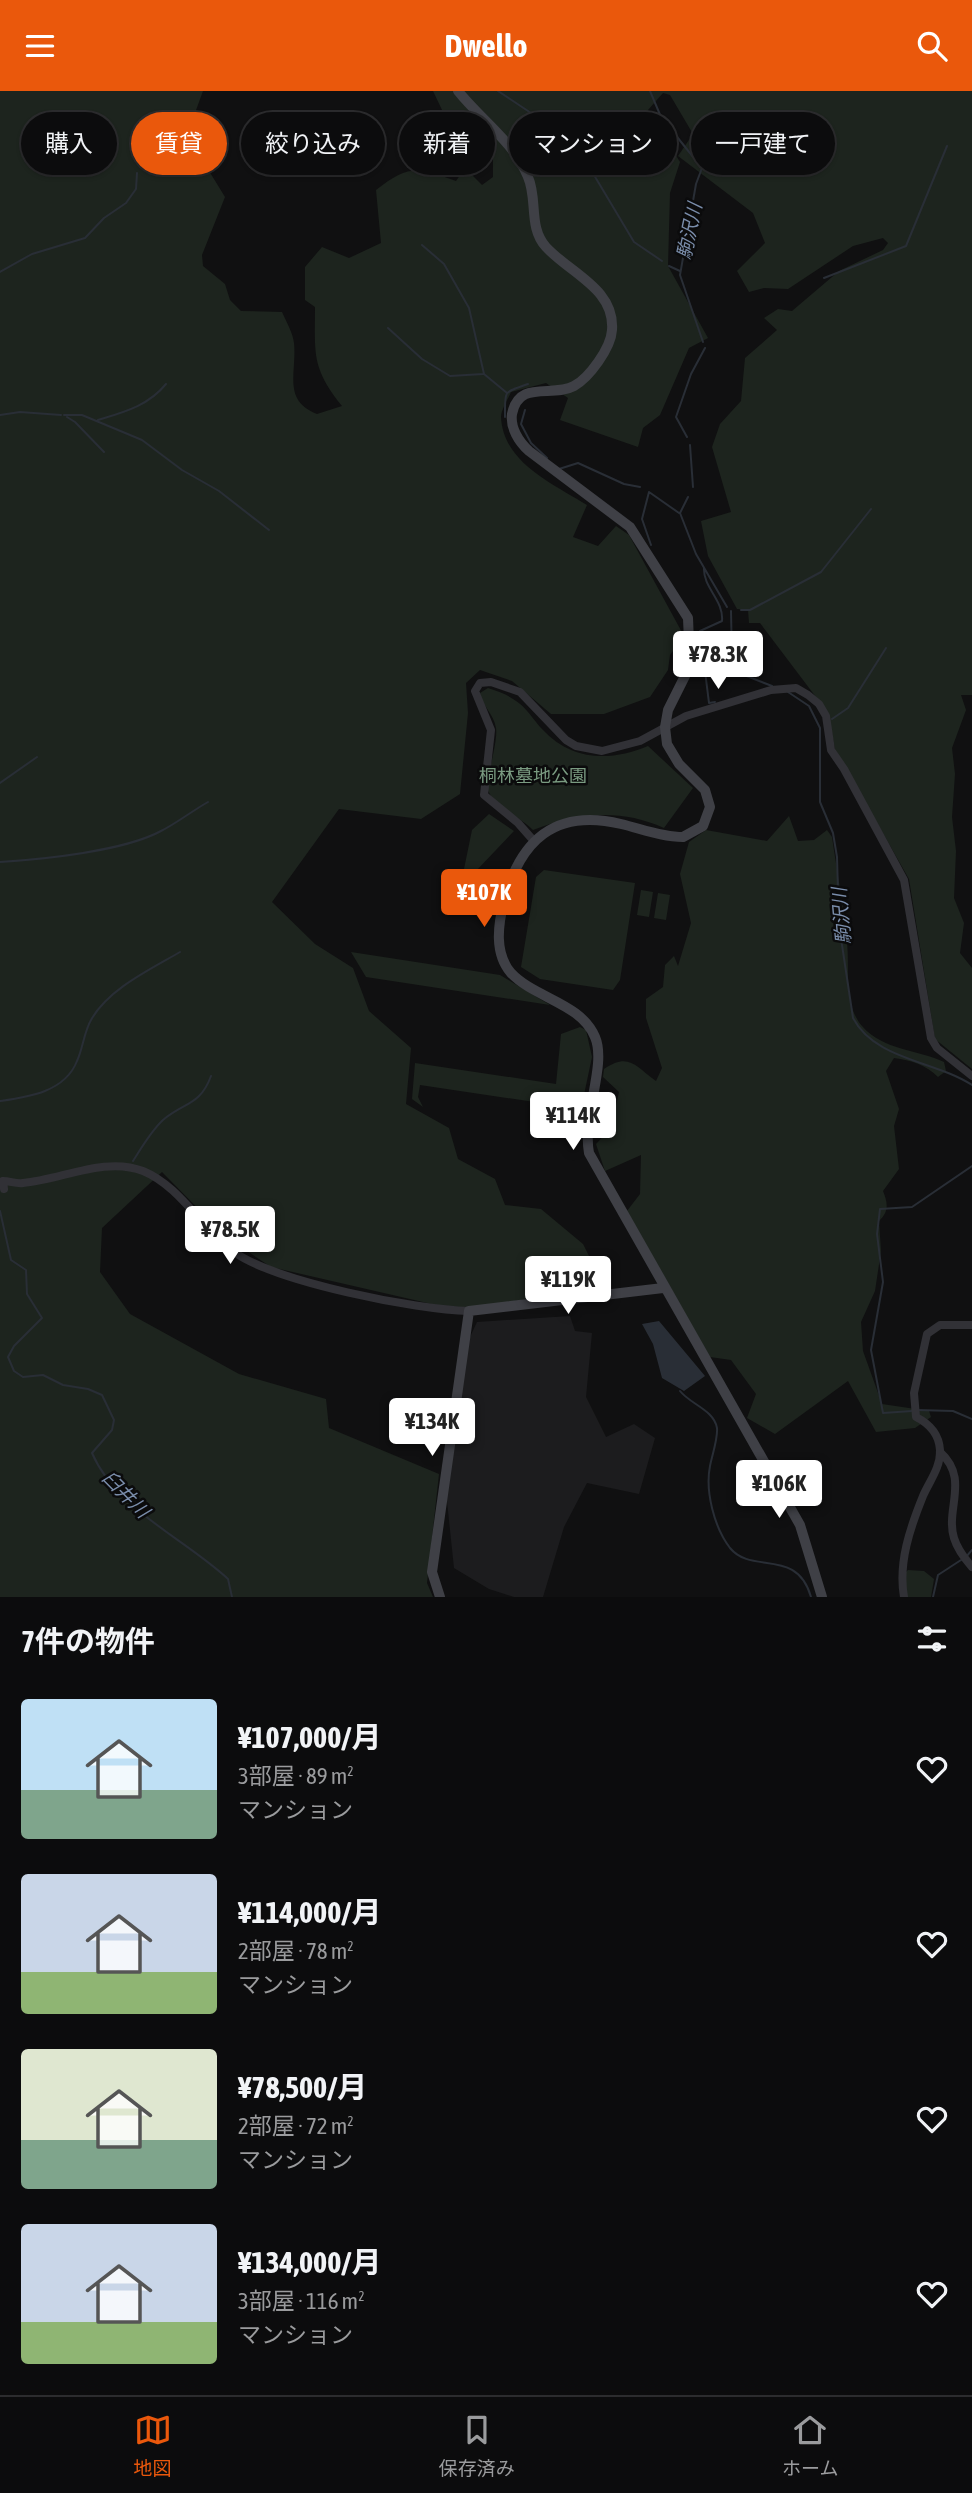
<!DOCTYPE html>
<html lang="ja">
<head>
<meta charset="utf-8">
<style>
	:root { --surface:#0c0c0d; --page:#151516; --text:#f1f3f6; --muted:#9a9b9d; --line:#2c2c2e; --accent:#ea580c }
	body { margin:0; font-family:"Asap Condensed","Noto Sans JP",sans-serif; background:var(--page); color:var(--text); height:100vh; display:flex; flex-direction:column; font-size:26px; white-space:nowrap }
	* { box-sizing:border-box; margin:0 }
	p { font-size:23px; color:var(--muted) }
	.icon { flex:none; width:38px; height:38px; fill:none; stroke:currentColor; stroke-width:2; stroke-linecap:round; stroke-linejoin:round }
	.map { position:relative; height:1506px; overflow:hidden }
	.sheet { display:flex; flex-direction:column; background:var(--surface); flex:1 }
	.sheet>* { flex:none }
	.top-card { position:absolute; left:21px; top:21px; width:931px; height:63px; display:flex; gap:14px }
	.price { position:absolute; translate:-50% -60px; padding:0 16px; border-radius:7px; background:#fff; color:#222; font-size:23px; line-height:46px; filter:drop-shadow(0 2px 4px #0008) }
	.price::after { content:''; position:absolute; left:50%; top:42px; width:21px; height:16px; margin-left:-10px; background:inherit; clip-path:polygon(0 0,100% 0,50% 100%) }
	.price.active { background:var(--accent); color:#fff }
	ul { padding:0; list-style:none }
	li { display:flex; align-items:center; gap:21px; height:175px; padding:0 21px }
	li span { display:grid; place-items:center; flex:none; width:196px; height:140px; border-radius:7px; color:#555 }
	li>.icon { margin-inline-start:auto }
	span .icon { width:84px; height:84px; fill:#fffc; stroke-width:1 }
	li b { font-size:30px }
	h2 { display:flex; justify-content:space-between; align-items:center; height:84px; padding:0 21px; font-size:30px }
	.chip { padding:0 24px; border-radius:32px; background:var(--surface); box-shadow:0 2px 5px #0004,0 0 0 2px var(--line); font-size:24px; line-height:63px }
	.chip.active { background:var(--accent); color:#fff }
	header { display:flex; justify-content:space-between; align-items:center; height:91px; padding:0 21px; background:var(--accent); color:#fff; font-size:32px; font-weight:700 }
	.tabs { display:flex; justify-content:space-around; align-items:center; height:98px; border-top:2px solid var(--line); background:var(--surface); font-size:19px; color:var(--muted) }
	.tabs a { display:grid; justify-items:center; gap:4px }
	.tabs .active { color:var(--accent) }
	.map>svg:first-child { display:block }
	.built { fill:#1c1c1e }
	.green { fill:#1d241e }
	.water { fill:#292e36 }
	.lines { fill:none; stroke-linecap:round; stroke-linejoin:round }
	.stream { stroke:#292e36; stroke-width:2 }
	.street { stroke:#313136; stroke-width:8 }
	.secondary { stroke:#3f4046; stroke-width:10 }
	.labels { text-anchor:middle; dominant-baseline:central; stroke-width:5; stroke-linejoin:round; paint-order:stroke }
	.park-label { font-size:18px; fill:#7a9b81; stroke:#0b0b0c }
	.water-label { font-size:19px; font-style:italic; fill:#7a8dab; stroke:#0b0b0c }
</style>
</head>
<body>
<header><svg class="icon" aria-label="menu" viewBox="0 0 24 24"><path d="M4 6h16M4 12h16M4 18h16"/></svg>Dwello<svg class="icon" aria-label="search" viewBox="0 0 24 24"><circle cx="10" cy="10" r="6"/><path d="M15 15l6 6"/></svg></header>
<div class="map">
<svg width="972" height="1506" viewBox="0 0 972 1506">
	<rect width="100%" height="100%" fill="#101011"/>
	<path class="built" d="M570 1225 575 1240 592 1242 586 1306 606 1346 634 1333 655 1347 639 1403 587 1392 564 1436 543 1506H514L489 1498 454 1477 446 1401 464 1259 477 1231Z"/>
	<path class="green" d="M0 0H203L187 44 225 106 202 164 203 175 225 193 230 209 241 220 282 221C286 230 293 242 294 252 297 282 282 309 317 323L342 315C311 277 315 262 315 216L305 209V176L322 156 349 167 381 152 376 99C409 73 418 76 456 90L465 77 482 94 493 86V63L443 21 433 0H972V604H961L966 619 952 657 955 683 952 726 956 760 954 807 964 832 960 862 972 877V978L935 948 909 788 835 658 828 622 760 532H749L748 519 737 518 708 465 701 430 731 421 712 356 720 333 741 310 745 267 777 239 764 227 778 218 792 220 839 180 883 159 888 152 883 147 853 155 788 198 764 197 749 201 737 180 765 152 753 122 678 65 693 43 670 4 663 2 648 19 680 71 670 102 668 175 708 247 689 257 660 324 643 337 638 356 560 329 568 307 546 292 511 301C508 308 501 319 501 326 503 372 554 393 587 414L573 446 598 455 616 435 629 444 684 545 670 564 668 579 650 606 604 623H551L512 590 480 579 466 592 468 622 460 703 421 728 339 718 272 811 315 853 353 877 369 920 411 957 406 1013 449 1037 458 1068 495 1088 505 1114 541 1118 583 1153 594 1175 586 1198 471 1217 436 1214 271 1176 226 1146 162 1081 102 1137 100 1181 130 1223 239 1283 326 1308 329 1337 439 1383 427 1492 433 1506H0Z
		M488 597C497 600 506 603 513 608 527 616 533 629 543 639 573 671 612 670 648 655L693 697 664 737C620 717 577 722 533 739 519 725 493 716 487 697 488 681 498 650 496 637 494 623 482 615 480 602Z
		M489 723 514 740 476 780 464 778 472 739Z
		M789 725 798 750 814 749 827 739 832 746C837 781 844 816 847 852 850 878 843 913 862 935 884 960 917 958 944 971L946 980 938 986C926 974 911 969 894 967L886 980 899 1018 894 1035 899 1078 883 1100C888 1112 889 1121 879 1130L881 1160 875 1200 861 1231 863 1260 882 1313 929 1320 931 1326 915 1337 876 1341 848 1290 775 1343 747 1327 756 1303 731 1269 710 1266 627 1120 640 1103 641 1064 605 1080 596 1053 611 1037 619 1001 603 986 604 978C629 961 635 975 656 990L662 977 646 927V908L663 896 665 874 674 865 678 875 691 832 680 783 689 751 706 739 767 750Z
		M544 779 635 792 620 889 613 899 540 888 521 876 536 786Z
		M641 799 653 801 649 826 637 824Z
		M658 802 670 804 666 829 654 827Z
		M351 861 500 884 550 914 366 886Z
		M580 936 586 939 592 966 581 1018 420 994 418 1006 423 1016 412 1008 415 972 556 993 561 943Z
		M908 1479 924 1480 934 1488 931 1506H905L904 1483Z"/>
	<path class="water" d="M659 1230 705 1285 684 1300 662 1287 653 1253 642 1233Z"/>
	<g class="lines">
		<path class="stream" d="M498 0 531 22 588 74 634 151 662 170
			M650 0 661 26 702 77 696 93 680 184 703 251
			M422 154 444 173 469 217 484 283 507 302
			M669 175 680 180
			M0 181 32 163 85 147 104 127 126 112 136 98 137 82
			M824 187 906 155 947 55
			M388 237 422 268 450 285 483 283
			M525 319 521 333 531 352 547 367
			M0 324 20 321 61 324
			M64 324H82L142 349 182 379 219 400 269 439
			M67 326 75 331 104 361
			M505 326C505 298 503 302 528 293
			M98 329C124 321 148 315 166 293
			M687 346 676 326 691 283 705 257
			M690 354 693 396
			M559 378 578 372 624 393 640 396
			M688 406 680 422 696 463 727 516
			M651 454 642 428 649 401 679 422
			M704 477C703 497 724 509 722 530L700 540 709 612 715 611
			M741 519H750L821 481 871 418
			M731 520 732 569 744 584 772 595
			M788 601 809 615 820 637V711L833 742 837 766 839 834 853 927C875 969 936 970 972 994
			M832 628 848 617 886 557
			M0 692 37 666
			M0 771C43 768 124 760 161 740 177 732 192 720 208 711
			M0 1010C28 1006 65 1001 77 970 83 957 84 941 91 929 108 898 151 878 180 861
			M133 1070C142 1056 151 1040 163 1029 184 1011 200 1015 211 985
			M0 1120 11 1169 26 1179 27 1203 42 1227 14 1255 8 1266 14 1280 23 1286 43 1284 63 1294 88 1298 102 1304 114 1329 112 1339 92 1362C116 1418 185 1448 228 1488L232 1506
			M680 1300C690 1313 714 1319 717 1337 718 1348 712 1364 710 1375 705 1400 714 1436 730 1457 752 1484 797 1456 811 1506
			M917 1319 953 1320 972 1328
			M912 1320 883 1322 871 1259 883 1191 877 1143 880 1118 912 1116 972 1075
			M966 1466 972 1459
			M933 1506 938 1484 961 1469"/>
		<path class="street" d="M533 749 518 732 484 704 491 639 475 600 480 592 491 591 520 601 566 649 576 655 602 660 640 650 686 625 771 599 796 597 808 604 819 613 826 625 831 659 844 678 904 789 931 947 937 957 972 985
			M4 1098 3 1090C10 1090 16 1093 23 1092 61 1089 105 1065 143 1080 180 1095 202 1138 234 1161 276 1191 416 1219 469 1220
			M940 1361C970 1388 945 1418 954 1447 957 1457 965 1468 972 1476
			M904 1506C898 1472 910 1437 923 1405 929 1391 941 1376 940 1359 939 1343 930 1333 916 1326L914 1302 927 1243 940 1234H972"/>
		<path class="secondary" d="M458 0C481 29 514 51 528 86 538 109 528 136 546 156 571 183 615 198 612 239 611 257 589 287 574 295 552 307 519 288 512 323 510 337 519 351 529 360L630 436 688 527 690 575 668 619 665 636 667 653 679 673 705 699 710 716 703 735 683 746C662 746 642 738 621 733 554 717 520 750 504 810 498 834 494 862 511 882 534 907 581 912 595 946 607 974 582 1025 589 1062L800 1434 822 1506
			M440 1506 432 1481 469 1220 663 1197"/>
	</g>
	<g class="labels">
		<g class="park-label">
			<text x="533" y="684">桐林墓地公園</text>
		</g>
		<g class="water-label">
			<text transform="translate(689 140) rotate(-78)">駒沢川</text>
			<text transform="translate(841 825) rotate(-95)">駒沢川</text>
			<text transform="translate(126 1403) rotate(45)">臼井川</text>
		</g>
	</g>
</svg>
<b class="price" style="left:718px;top:600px">¥78.3K</b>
<b class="price active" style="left:484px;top:838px">¥107K</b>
<b class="price" style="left:573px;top:1061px">¥114K</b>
<b class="price" style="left:230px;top:1175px">¥78.5K</b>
<b class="price" style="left:568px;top:1225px">¥119K</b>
<b class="price" style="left:432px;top:1367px">¥134K</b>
<b class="price" style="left:779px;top:1429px">¥106K</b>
<div class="top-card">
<a class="chip">購入</a>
<a class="chip active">賃貸</a>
<a class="chip">絞り込み</a>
<a class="chip">新着</a>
<a class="chip">マンション</a>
<a class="chip">一戸建て</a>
</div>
</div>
<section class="sheet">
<h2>7件の物件<svg class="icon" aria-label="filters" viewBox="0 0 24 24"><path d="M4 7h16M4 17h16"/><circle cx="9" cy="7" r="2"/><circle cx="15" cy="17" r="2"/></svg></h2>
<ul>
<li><span style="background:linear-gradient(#bfe0f5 65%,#7fa58c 0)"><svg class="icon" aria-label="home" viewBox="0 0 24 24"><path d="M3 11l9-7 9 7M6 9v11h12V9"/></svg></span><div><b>¥107,000/月</b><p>3部屋 · 89 m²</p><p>マンション</p></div><svg class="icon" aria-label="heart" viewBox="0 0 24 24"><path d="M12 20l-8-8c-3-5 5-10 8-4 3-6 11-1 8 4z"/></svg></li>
<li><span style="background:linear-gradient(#c9d6e8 70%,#8fb573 0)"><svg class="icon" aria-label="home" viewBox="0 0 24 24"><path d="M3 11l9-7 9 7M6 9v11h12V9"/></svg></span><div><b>¥114,000/月</b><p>2部屋 · 78 m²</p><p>マンション</p></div><svg class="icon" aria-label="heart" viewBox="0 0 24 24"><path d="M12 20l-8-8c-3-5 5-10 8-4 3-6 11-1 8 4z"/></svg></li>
<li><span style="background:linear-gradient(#dfe7d0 65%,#7fa58c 0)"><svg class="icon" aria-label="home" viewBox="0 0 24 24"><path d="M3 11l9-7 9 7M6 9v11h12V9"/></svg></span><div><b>¥78,500/月</b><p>2部屋 · 72 m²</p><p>マンション</p></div><svg class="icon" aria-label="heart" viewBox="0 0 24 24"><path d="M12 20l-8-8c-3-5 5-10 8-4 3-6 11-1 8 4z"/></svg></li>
<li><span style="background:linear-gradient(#c9d6e8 70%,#8fb573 0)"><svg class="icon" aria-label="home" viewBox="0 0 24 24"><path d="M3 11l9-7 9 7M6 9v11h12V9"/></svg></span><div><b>¥134,000/月</b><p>3部屋 · 116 m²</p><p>マンション</p></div><svg class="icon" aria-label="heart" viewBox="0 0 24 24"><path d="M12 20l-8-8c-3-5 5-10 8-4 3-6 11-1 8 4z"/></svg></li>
</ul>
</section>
<nav class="tabs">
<a class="active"><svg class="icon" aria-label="map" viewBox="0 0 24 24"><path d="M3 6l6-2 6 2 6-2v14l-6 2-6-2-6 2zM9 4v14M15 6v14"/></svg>地図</a>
<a><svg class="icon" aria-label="saved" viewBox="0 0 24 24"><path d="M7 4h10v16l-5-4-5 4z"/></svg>保存済み</a>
<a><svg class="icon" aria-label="home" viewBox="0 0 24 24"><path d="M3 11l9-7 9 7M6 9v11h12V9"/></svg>ホーム</a>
</nav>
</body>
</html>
